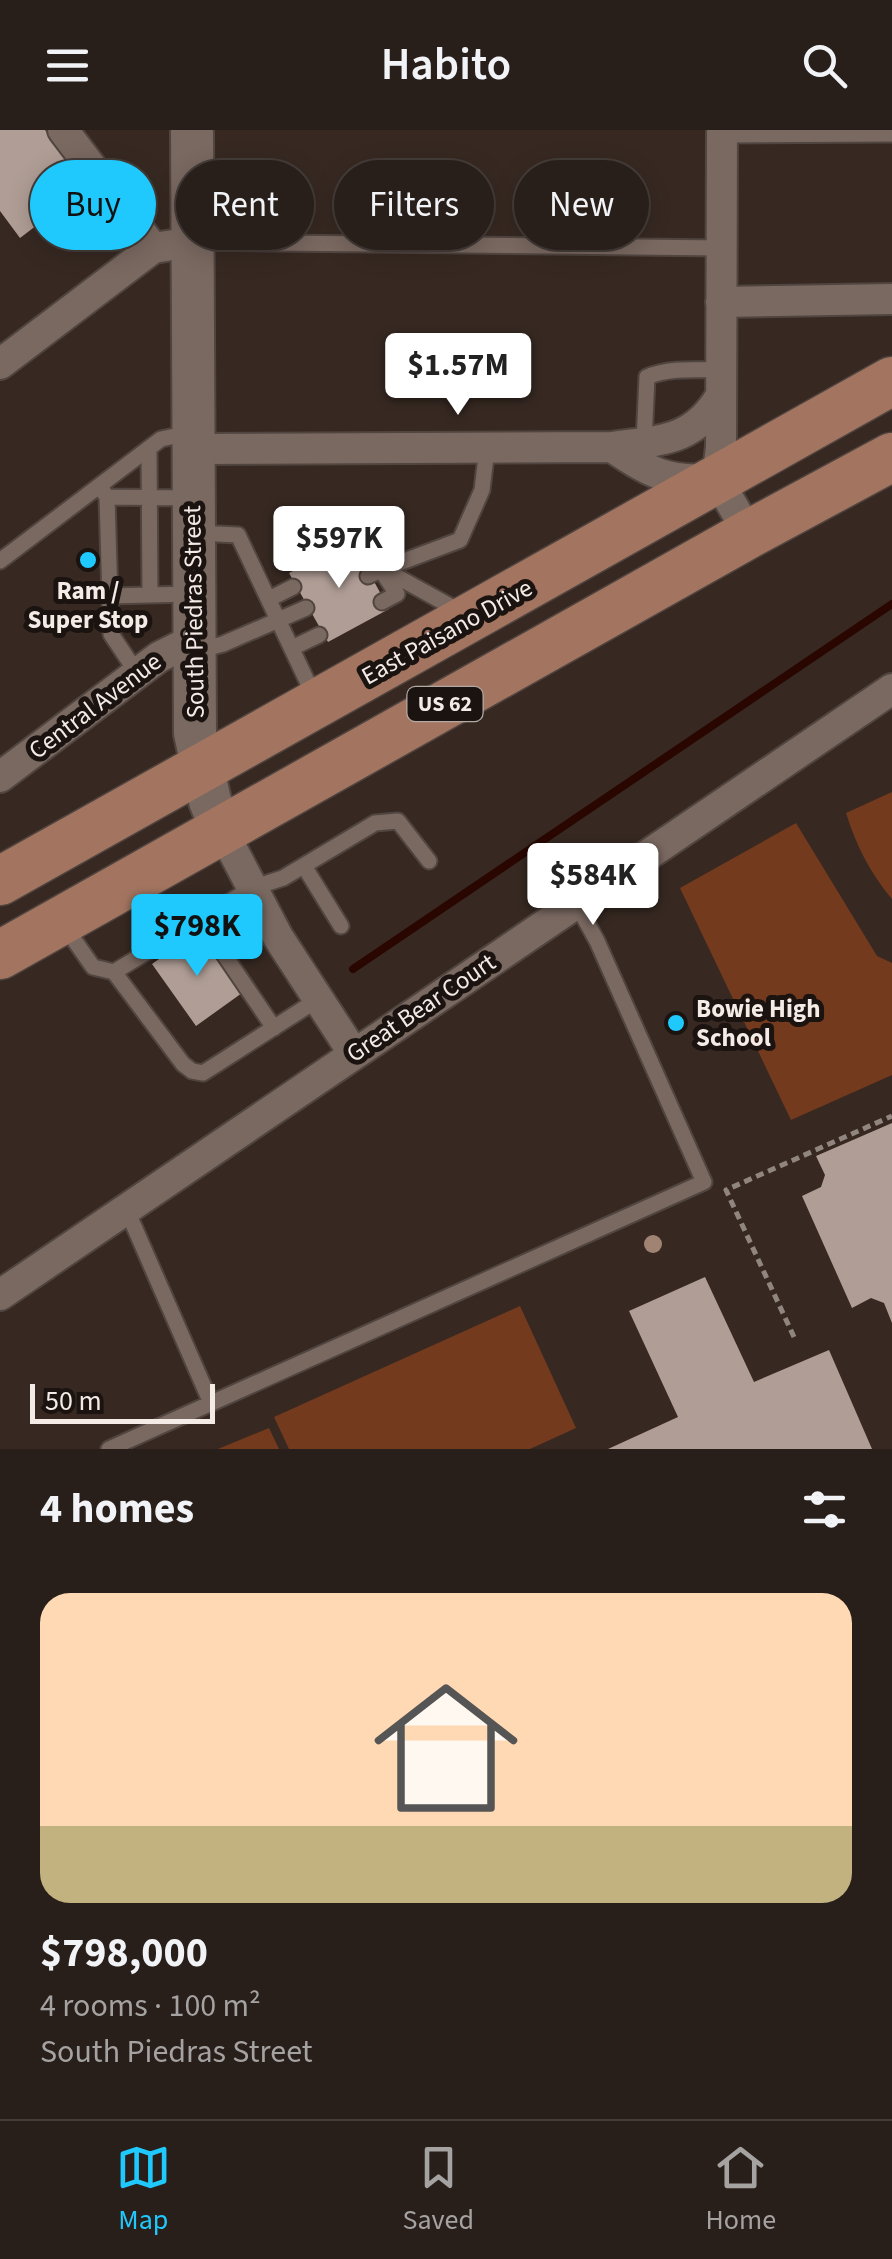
<!DOCTYPE html>
<html lang="en">
<head>
<meta charset="utf-8">
<style>
	:root { --surface:#291f1a; --page:#352c27; --text:#f1f3f6; --muted:#a5a2a2; --line:#453d39; --accent:#1fc9fd }
	body { margin:0; font-family:"Source Sans 3",sans-serif; background:var(--page); color:var(--text); height:100vh; display:flex; flex-direction:column; font-size:38px; white-space:nowrap }
	* { box-sizing:border-box; margin:0 }
	p { font-size:32px; color:var(--muted) }
	.icon { flex:none; width:55px; height:55px; fill:none; stroke:currentColor; stroke-width:2; stroke-linecap:round; stroke-linejoin:round }
	.map { position:relative; height:1319px; overflow:hidden }
	.panel { display:flex; flex-direction:column; background:var(--surface); flex:1 }
	.panel>* { flex:none }
	.guide { position:absolute; left:30px; top:30px; width:832px; height:90px; display:flex; gap:20px }
	.scale { position:absolute; left:30px; bottom:25px; width:185px; box-sizing:border-box; padding-left:10px; border:5px solid #f4eae6; border-top:0; font-size:28px; line-height:35px; white-space:nowrap; color:#f4eae6; -webkit-text-stroke:8px #1a1310; paint-order:stroke }
	.price { position:absolute; translate:-50% -85px; padding:0 22px; border-radius:10px; background:#fff; color:#222; font-size:32px; line-height:65px; filter:drop-shadow(0 2px 5px #0008) }
	.price::after { content:''; position:absolute; left:50%; top:60px; width:30px; height:22px; margin-left:-15px; background:inherit; clip-path:polygon(0 0,100% 0,50% 100%) }
	.price.on { background:var(--accent); color:#111 }
	ul { padding:0; list-style:none }
	li { display:grid; align-content:center; gap:20px; height:530px; padding:0 40px }
	li+li { border-top:2px solid var(--line) }
	li span { display:grid; place-items:center; height:310px; border-radius:30px; color:#555 }
	li>.icon { margin-inline-start:auto }
	span .icon { width:180px; height:180px; fill:#fffc; stroke-width:1 }
	li b { font-size:42px }
	h2 { display:flex; justify-content:space-between; align-items:center; height:120px; padding:0 40px; font-size:42px }
	.pill { padding:0 35px; border-radius:45px; background:var(--surface); box-shadow:0 5px 25px #0003,0 0 0 2px var(--line); font-size:35px; line-height:90px }
	.pill.on { background:var(--accent); color:#111 }
	header { display:flex; justify-content:space-between; align-items:center; height:130px; padding:0 40px; background:var(--surface); font-size:45px; font-weight:600 }
	.dock { display:flex; justify-content:space-around; align-items:center; height:140px; border-top:2px solid var(--line); background:var(--surface); font-size:28px; color:var(--muted) }
	.dock a { display:grid; justify-items:center; gap:5px }
	.dock .on { color:var(--accent) }
	.map>svg:first-child { display:block }
	.green { fill:#743a1d }
	.lines { fill:none; stroke-linecap:round; stroke-linejoin:round }
	.stream { stroke:#2a0600; stroke-width:8 }
	.building { fill:#b09e96 }
	.lane-casing { stroke:#514540; stroke-width:19 }
	.street-casing { stroke:#514540; stroke-width:34 }
	.secondary-casing { stroke:#514540; stroke-width:46 }
	.primary-casing { stroke:#514540; stroke-width:51 }
	.path { stroke:#91857f; stroke-width:5; stroke-dasharray:8 5; stroke-linecap:butt }
	.lane { stroke:#7a6961; stroke-width:15 }
	.street { stroke:#7a6961; stroke-width:30 }
	.secondary { stroke:#7a6961; stroke-width:42 }
	.primary { stroke:#a37560; stroke-width:48 }
	.tree { fill:#a18374 }
	.poi-dot { fill:#1fc9fd; stroke:#1a1310; stroke-width:4 }
	.labels { text-anchor:middle; dominant-baseline:central; stroke-width:10; stroke-linejoin:round; paint-order:stroke }
	.shield { fill:#1a1310; stroke:#b3aaa6; stroke-width:2.5 }
	.shield-label { font-size:22px; font-weight:bold; fill:#f4eae6 }
	.poi-label { font-size:25px; font-weight:bold; fill:#f4eae6; stroke:#1a1310 }
	.street-label { font-size:25px; fill:#f4eae6; stroke:#1a1310 }
</style>
</head>
<body>
<header><svg class="icon" aria-label="menu" viewBox="0 0 24 24"><path d="M4 6h16M4 12h16M4 18h16"/></svg>Habito<svg class="icon" aria-label="search" viewBox="0 0 24 24"><circle cx="10" cy="10" r="6"/><path d="M15 15l6 6"/></svg></header>
<div class="map">
<svg width="892" height="1319" viewBox="0 0 892 1319">
	<rect width="100%" height="100%" fill="#372922"/>
	<path class="green" d="M892 662V769C870 743 856 715 846 683Z
		M796 693 877 826 892 833V945L791 990 680 758Z
		M520 1176 576 1298 530 1319H289L274 1287Z
		M269 1298 279 1319H218Z"/>
	<g class="lines">
		<path class="stream" d="M353 839 892 474"/>
	</g>
	<path class="building" d="M0 0H45L87 57 20 108 0 81Z
		M352 411 389 479 328 512 289 443Z
		M193 805 200 816 206 812 242 863 196 896 152 834Z
		M892 993V1193L884 1173 871 1168 852 1178 802 1066 821 1057 825 1045 816 1026Z
		M705 1147 754 1252 829 1220 872 1319H608L678 1287 629 1181Z"/>
	<g class="lines">
		<defs>
			<path id="lane" d="M722 5 892 4
				M197 112 721 118
				M644 312 647 247C669 237 697 240 721 240
				M149 319 150 464
				M100 357 107 367 111 504 137 543
				M107 367 193 368
				M197 403 238 405 315 568
				M357 424 367 419 397 464 382 472
				M0 431 161 309 189 303
				M383 439 460 410 482 360 487 318
				M368 446 383 439 461 482
				M109 466 190 464
				M269 469 293 457
				M292 518 319 505
				M197 521 223 514 306 478
				M304 736 341 796
				M200 789 274 898
				M63 794 93 837 114 842 183 934 192 941 203 943 317 870
				M114 842 252 758 283 748 375 693 398 691 429 731
				M126 1078 211 1273
				M109 1319 704 1052 597 811 576 773"/>
			<path id="street" d="M63 0 153 118
				M722 0 721 317 717 349 749 404
				M721 172 892 169
				M0 234 153 118 193 112
				M612 317C660 310 693 312 720 267
				M193 319 612 317C648 341 665 352 709 349
				M0 647 159 527 193 510
				M222 700 278 807 354 924
				M0 1165 892 559"/>
			<path id="secondary" d="M192 0 195 603 210 671 222 700"/>
			<path id="primary" d="M0 751 892 251
				M0 825 749 404 892 327"/>
		</defs>
		<use href="#lane" class="lane-casing"/>
		<use href="#street" class="street-casing"/>
		<use href="#secondary" class="secondary-casing"/>
		<use href="#primary" class="primary-casing"/>
		<path class="path" d="M794 1207 726 1060 892 986"/>
		<use href="#lane" class="lane"/>
		<use href="#street" class="street"/>
		<use href="#secondary" class="secondary"/>
		<use href="#primary" class="primary"/>
	</g>
	<circle class="tree" cx="653" cy="1114" r="9"/>
	<g class="poi-dot">
		<circle cx="88" cy="430" r="10"/>
		<circle cx="676" cy="893" r="10"/>
	</g>
	<g class="labels">
		<rect class="shield" x="407.5" y="557" width="75" height="34" rx="8"/>
		<g class="shield-label">
			<text x="445" y="574">US 62</text>
		</g>
		<g class="poi-label">
			<text x="88" y="461">Ram /<tspan x="88" dy="29">Super Stop</tspan></text>
			<text x="696" y="879" text-anchor="start">Bowie High<tspan x="696" dy="29">School</tspan></text>
		</g>
		<g class="street-label">
			<text transform="translate(194 482) rotate(-91)">South Piedras Street</text>
			<text transform="translate(447 502) rotate(-29)">East Paisano Drive</text>
			<text transform="translate(95 576) rotate(-37)">Central Avenue</text>
			<text transform="translate(421 878) rotate(-34)">Great Bear Court</text>
		</g>
	</g>
</svg>
<div class="scale">50 m</div>
<b class="price" style="left:458px;top:288px">$1.57M</b>
<b class="price" style="left:339px;top:461px">$597K</b>
<b class="price" style="left:593px;top:798px">$584K</b>
<b class="price on" style="left:197px;top:849px">$798K</b>
<div class="guide">
<a class="pill on">Buy</a>
<a class="pill">Rent</a>
<a class="pill">Filters</a>
<a class="pill">New</a>
</div>
</div>
<section class="panel">
<h2>4 homes<svg class="icon" aria-label="filters" viewBox="0 0 24 24"><path d="M4 7h16M4 17h16"/><circle cx="9" cy="7" r="2"/><circle cx="15" cy="17" r="2"/></svg></h2>
<ul>
<li><span style="background:linear-gradient(#ffd9b3 75%,#c2b280 0)"><svg class="icon" aria-label="home" viewBox="0 0 24 24"><path d="M3 11l9-7 9 7M6 9v11h12V9"/></svg></span><div><b>$798,000</b><p>4 rooms · 100 m²</p><p>South Piedras Street</p></div></li>
</ul>
</section>
<nav class="dock">
<a class="on"><svg class="icon" aria-label="map" viewBox="0 0 24 24"><path d="M3 6l6-2 6 2 6-2v14l-6 2-6-2-6 2zM9 4v14M15 6v14"/></svg>Map</a>
<a><svg class="icon" aria-label="saved" viewBox="0 0 24 24"><path d="M7 4h10v16l-5-4-5 4z"/></svg>Saved</a>
<a><svg class="icon" aria-label="home" viewBox="0 0 24 24"><path d="M3 11l9-7 9 7M6 9v11h12V9"/></svg>Home</a>
</nav>
</body>
</html>
